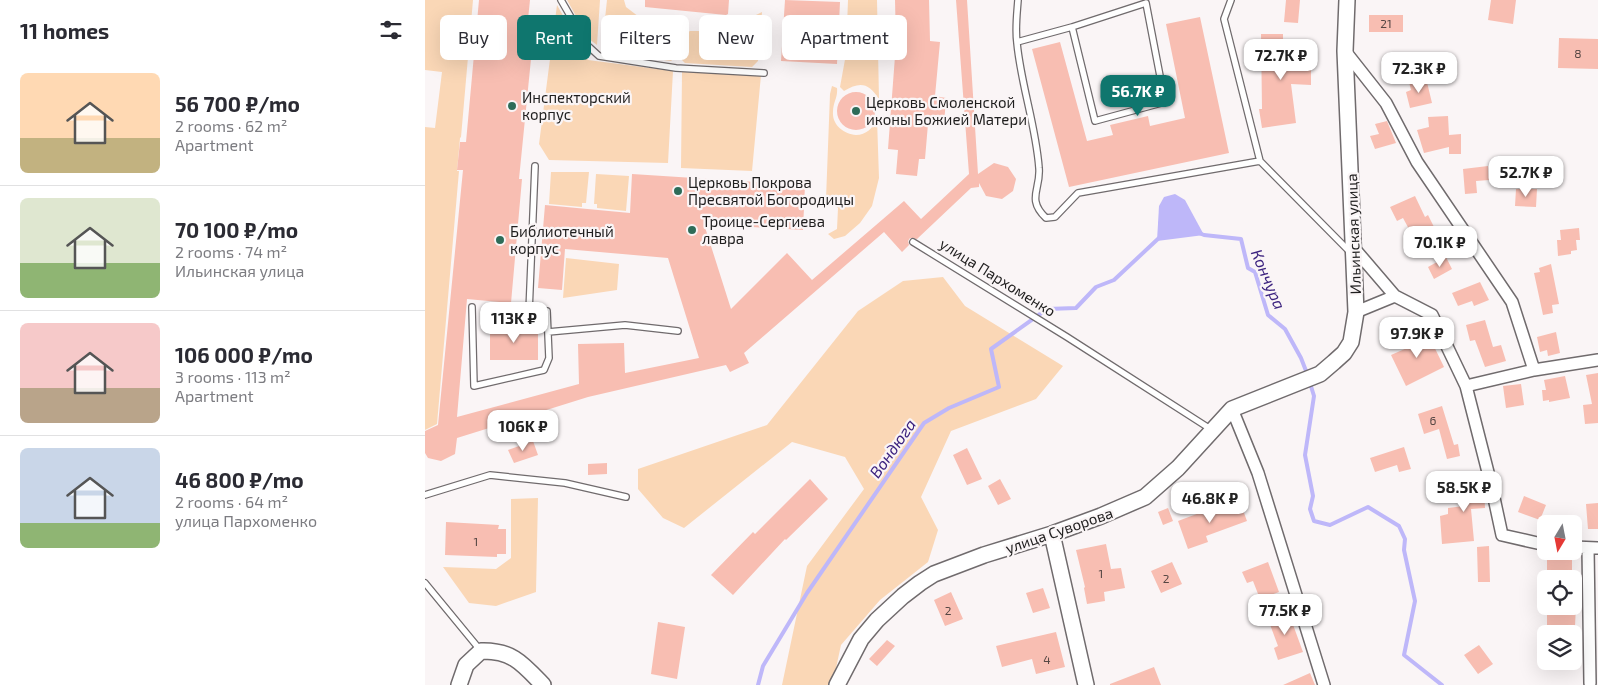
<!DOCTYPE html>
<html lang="en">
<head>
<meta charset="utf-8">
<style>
	:root { --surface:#fff; --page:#f7f7f7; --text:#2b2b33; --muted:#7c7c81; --line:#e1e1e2; --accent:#0f766e }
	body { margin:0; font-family:"Exo 2",sans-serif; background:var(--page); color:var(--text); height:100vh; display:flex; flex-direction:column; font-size:19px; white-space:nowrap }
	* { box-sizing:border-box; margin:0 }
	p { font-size:16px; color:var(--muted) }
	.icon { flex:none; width:28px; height:28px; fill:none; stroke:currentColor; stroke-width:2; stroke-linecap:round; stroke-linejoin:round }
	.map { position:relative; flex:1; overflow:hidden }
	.sheet { display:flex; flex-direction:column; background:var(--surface); width:425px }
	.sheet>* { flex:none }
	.guide { position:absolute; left:15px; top:15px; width:475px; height:45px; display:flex; gap:10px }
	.needle { width:32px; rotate:190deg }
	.tools { position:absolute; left:1112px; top:515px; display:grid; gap:10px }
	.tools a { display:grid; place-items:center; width:45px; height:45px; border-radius:8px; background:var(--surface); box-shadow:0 5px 20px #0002; font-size:25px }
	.price { position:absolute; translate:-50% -42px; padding:0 11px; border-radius:10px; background:#fff; color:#222; font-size:16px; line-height:32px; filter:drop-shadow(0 1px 2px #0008) }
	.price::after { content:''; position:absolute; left:50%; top:30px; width:15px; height:11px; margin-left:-8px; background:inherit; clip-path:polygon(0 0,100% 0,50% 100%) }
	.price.current { background:var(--accent); color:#fff }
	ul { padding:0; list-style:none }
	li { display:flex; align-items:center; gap:15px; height:125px; padding:0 20px }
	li+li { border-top:1px solid var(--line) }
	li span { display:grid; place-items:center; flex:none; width:140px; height:100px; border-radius:8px; color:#555 }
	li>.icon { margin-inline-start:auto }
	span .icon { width:60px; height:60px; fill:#fffc; stroke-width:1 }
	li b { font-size:21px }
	h2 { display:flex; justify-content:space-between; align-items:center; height:60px; padding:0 20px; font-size:21px }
	.chip { padding:0 18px; border-radius:8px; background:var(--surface); box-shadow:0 5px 20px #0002; font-size:18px; line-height:45px }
	.chip.current { background:var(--accent); color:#fff }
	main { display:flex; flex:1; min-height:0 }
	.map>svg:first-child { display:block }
	.green { fill:#fad7b6 }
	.water { fill:#beb7f9 }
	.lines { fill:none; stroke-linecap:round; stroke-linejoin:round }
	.stream { stroke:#beb7f9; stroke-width:4 }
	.building { fill:#f8beb2 }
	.lane-casing { stroke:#706b6d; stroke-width:8 }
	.street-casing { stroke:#706b6d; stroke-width:14 }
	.secondary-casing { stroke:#706b6d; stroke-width:18 }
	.lane { stroke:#fff; stroke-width:5.5 }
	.street { stroke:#fff; stroke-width:11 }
	.secondary { stroke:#fff; stroke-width:15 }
	.poi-dot { fill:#2e6c58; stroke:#faf5f6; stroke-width:2 }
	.labels { text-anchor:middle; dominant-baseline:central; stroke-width:4.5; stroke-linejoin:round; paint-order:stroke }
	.number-label { font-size:12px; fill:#554643 }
	.poi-label { font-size:15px; fill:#1f1e1e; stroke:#faf5f6; text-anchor:start }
	.street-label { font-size:15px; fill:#1f1e1e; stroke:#faf5f6 }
	.water-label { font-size:16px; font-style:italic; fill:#3c237f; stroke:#faf5f6 }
</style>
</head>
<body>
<main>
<section class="sheet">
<h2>11 homes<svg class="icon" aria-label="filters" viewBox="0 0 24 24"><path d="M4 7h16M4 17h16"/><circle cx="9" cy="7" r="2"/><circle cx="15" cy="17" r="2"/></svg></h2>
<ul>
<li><span style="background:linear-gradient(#ffd9b3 65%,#c2b280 0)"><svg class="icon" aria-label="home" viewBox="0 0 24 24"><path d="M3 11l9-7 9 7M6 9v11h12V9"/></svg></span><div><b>56 700 ₽/mo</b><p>2 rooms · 62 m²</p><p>Apartment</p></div></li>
<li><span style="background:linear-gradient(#dfe7d0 65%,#8fb573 0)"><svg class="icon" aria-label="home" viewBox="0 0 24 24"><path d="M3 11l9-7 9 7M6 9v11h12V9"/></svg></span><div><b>70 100 ₽/mo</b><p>2 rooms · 74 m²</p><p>Ильинская улица</p></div></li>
<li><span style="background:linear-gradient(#f6c9c9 65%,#b9a48a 0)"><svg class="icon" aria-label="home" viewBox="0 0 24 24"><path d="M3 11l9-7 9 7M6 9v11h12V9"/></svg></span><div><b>106 000 ₽/mo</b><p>3 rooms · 113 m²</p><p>Apartment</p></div></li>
<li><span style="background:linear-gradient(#c9d6e8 75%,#8fb573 0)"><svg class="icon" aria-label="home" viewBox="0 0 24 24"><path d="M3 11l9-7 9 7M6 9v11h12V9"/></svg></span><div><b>46 800 ₽/mo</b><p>2 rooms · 64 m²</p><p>улица Пархоменко</p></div></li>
</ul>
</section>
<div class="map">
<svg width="1173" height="685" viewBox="0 0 1173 685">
	<rect width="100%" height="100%" fill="#faf5f6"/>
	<path class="green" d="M0 0H48L36 137 35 138 32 171H34L12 424 0 430V127L10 128 17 72 0 70Z
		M142 0H175L172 45 164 39Z
		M182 0H199L201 7 222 23 248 27 252 31 249 58 246 61 181 52 177 47Z
		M423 0H452L454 99C444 83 435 81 419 91L415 87 421 54Z
		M132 5 163 60 248 71 243 163 124 160 114 144Z
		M337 12 333 61 327 67 260 63 257 60 260 34 265 31H299Z
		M257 72 336 75 327 171 256 168Z
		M407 86 412 88C413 98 408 102 408 112 407 125 419 134 431 135 441 135 448 128 452 119L454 178 447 206 435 223 420 236 409 239 403 234 412 229 413 208 401 199 405 94Z
		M126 172H164L161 203H157V207L124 204Z
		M171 174 204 176 201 211 172 208V204H169Z
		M141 258 194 264 192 290 138 298Z
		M518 277 540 306 638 366 611 399 526 431 496 497 513 530 503 562 455 600 416 645 411 668 403 685H357L382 566 439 489 420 457 367 442 259 528 238 518 213 489V469L342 425 433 311 478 281Z
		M113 498 111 592 71 606 44 603 18 567 71 569 86 558V499Z"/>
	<path class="water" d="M750 194 760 200 779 235 732 241 734 206 739 197Z"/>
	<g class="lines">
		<path class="stream" d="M774 233 779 235 816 239 823 268 830 272 843 315 860 329 876 358 883 376
			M885 383 889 396 880 455 888 496 885 509 889 521 905 525 943 507 974 526 980 539 979 550 990 601 979 655 1017 685
			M333 685 338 666 382 593 499 423 524 408 574 387 566 349 622 309 651 308 671 287 689 280 735 237"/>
	</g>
	<path class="building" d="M54 0H105L100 48 107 49 94 179H97L86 303 42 299 32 417 154 384 153 344 199 343 200 373 274 358 243 258 140 249 137 290 113 288 120 205 205 213 207 174 380 185 378 230 279 224 306 309 362 253 387 280 479 201 496 219 544 174 531 0H542L553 174 569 163 583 167 591 179 588 191 577 199 561 196 554 183V187L546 188 492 239 485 238 483 241 484 245 477 252 459 232 319 353 324 363 305 372 301 365 163 397 32 438 30 454 16 461 3 458 0 453V431L13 425 38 170H32L35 142H41Z
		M220 0H304L303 14 301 15 220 7Z
		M360 0 415 2 412 64 356 61Z
		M470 0H504L505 41 515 42 510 96 521 98 519 125 503 124 500 159H494L492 176 471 174 473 150 463 149 471 43Z
		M861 0H875L873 23 859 22Z
		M1066 0H1091L1088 24 1063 20Z
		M944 15H978V32H944Z
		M775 17 804 153 644 187 607 49 635 42 662 141 688 135 685 125 723 116 725 126 760 118 741 24Z
		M836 34H858V55H886V85L866 84 871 123 837 128 834 109H837Z
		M1134 38 1173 39V69L1133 68Z
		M1001 78 1007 103 985 108 981 92 986 90 984 82Z
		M412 111a19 19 0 1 1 38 0a19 19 0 1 1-38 0Z
		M1023 116 1024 135 1036 134V154H1024V147L999 153 992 130 1004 127 1003 117Z
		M962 121 971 143 950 149 945 136 954 134 950 124Z
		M1063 166 1064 180 1051 181 1052 193 1040 194 1038 169Z
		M1091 189H1112L1111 207 1090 206Z
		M990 196 1000 217 1003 215 1012 233 991 242 978 218 972 221 965 207Z
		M1154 228 1155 240H1151L1152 250 1146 251V254L1133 256 1132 240H1136L1135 230Z
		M1021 257 1027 269 1009 279 1003 267Z
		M1126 264 1134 304 1127 305 1128 313 1118 315 1109 273 1115 272 1114 268Z
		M1055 282 1064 300 1049 306 1047 301 1033 306 1027 293Z
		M1060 320 1068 347 1076 345 1081 361 1060 367 1050 340 1045 341 1041 325Z
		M65 328H113V360H65Z
		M1131 332 1135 353 1123 356 1122 350 1115 352 1112 337Z
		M1003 334 1019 367 981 386 966 355 982 348 978 340Z
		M1173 373V423L1160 424 1158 405 1167 404 1161 375Z
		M1140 376 1145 398 1124 402V400L1118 401 1117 390H1121L1119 380Z
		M1096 384 1099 405 1081 408 1078 386Z
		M1017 406 1029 445 1033 444 1035 456 1022 459 1014 429 999 434 993 414Z
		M108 441 113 455 89 463 83 450Z
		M979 447 986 469 974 472 972 465 950 472 945 458Z
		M542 448 557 479 542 485 528 455Z
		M182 463V474L163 475V464Z
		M1056 474 1059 486 1060 508 1046 509 1049 541 1017 544 1015 516 1023 514V508L1039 506 1038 476Z
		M385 479 403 499 361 540 360 539 308 595 286 575 328 532 330 534Z
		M575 479 586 499 573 505 563 486Z
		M1099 496 1121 505 1115 520 1093 512Z
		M815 502 822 521 781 536 783 542 763 549 753 521 777 512 778 515Z
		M1173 503V529H1163L1161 504Z
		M743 508 748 521 738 525 733 512Z
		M21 522 74 525 73 529H81V554H72V557L20 555Z
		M681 544 686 569 696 568 700 588 679 592 680 601 662 604 659 588 660 587 651 550Z
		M1064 546 1065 582H1053L1052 547Z
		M1122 558H1147V579H1122Z
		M747 562 757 584 736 593 726 571Z
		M843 562 854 592 835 599 828 581 822 583 817 572Z
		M618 588 625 608 608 613 601 593Z
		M526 592 538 619 520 626 509 600Z
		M1122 606H1151L1150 626H1122Z
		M863 611 878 652 853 660 849 648 853 646 843 619Z
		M233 622 260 627 252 679 226 674Z
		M631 632 640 667 611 674 607 659 577 667 571 646Z
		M462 640 470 646 452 666 444 659Z
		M1054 645 1068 664 1053 674 1039 655Z
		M729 667 736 685H685V684Z
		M885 673 890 685H858Z"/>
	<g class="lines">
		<defs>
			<path id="lane" d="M136 0 162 45 174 56 251 68 339 73
				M593 0C592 14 590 29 592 43 596 85 611 126 614 168 616 189 601 199 621 218L630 217 653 193 835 161
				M806 0 799 19 835 161 925 252
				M592 42 647 27 670 121 740 102 721 3 647 27
				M488 242 642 337 787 430
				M47 307 49 386 119 370 124 358 122 311 104 312 110 166
				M123 332 200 325 253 331
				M0 495 65 475 140 483 201 497
				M0 583 56 651"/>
			<path id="street" d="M920 51 961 103 992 162 1087 302 1109 370
				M928 247 970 296 1007 315 1041 386 1066 484 1077 535 1121 545
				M931 312 970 296
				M1041 386 1109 370 1173 360
				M807 409 833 473 899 685
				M1149 547 1173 548
				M1163 548 1165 683"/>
			<path id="secondary" d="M627 534 661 685
				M34 685 41 665 56 651C87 650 98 664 118 685
				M412 685 436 639 452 620 478 596 495 583 509 574 559 555 627 534 676 516 720 497 753 468 807 409 895 374 909 362 919 353 926 342 931 312 920 51 922 0"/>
		</defs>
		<use href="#lane" class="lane-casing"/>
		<use href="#street" class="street-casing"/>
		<use href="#secondary" class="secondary-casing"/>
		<use href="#lane" class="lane"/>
		<use href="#street" class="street"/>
		<use href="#secondary" class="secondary"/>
	</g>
	<g class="poi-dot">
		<circle cx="87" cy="106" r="5"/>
		<circle cx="431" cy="111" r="5"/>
		<circle cx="253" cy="191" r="5"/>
		<circle cx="267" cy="230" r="5"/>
		<circle cx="75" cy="240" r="5"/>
	</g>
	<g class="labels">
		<g class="number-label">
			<text x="961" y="23">21</text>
			<text x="1153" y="53">8</text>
			<text x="1008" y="420">6</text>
			<text x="51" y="541">1</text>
			<text x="676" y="573">1</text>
			<text x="741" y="578">2</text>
			<text x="523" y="610">2</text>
			<text x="622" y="659">4</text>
		</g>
		<g class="poi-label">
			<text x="97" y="97">Инспекторский<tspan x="97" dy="17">корпус</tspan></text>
			<text x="441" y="102">Церковь Смоленской<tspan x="441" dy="17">иконы Божией Матери</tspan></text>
			<text x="263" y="182">Церковь Покрова<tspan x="263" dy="17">Пресвятой Богородицы</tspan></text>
			<text x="277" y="221">Троице-Сергиева<tspan x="277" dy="17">лавра</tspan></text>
			<text x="85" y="231">Библиотечный<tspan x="85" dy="17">корпус</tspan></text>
		</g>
		<g class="street-label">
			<text transform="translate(928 234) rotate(-92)">Ильинская улица</text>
			<text transform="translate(573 277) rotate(32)">улица Пархоменко</text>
			<text transform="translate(634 530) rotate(-19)">улица Суворова</text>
		</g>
		<g class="water-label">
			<text transform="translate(844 279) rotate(67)">Кончура</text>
			<text transform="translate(467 448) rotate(-55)">Вондюга</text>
		</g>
	</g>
</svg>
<div class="tools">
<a><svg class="needle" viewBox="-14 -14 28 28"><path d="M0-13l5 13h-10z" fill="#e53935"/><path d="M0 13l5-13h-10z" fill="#7c7c81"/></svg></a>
<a><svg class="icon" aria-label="locate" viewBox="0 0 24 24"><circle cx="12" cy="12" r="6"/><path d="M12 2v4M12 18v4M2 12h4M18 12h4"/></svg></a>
<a><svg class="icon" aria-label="layers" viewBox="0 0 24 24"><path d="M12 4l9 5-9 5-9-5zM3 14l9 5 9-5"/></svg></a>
</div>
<b class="price" style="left:856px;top:81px">72.7K ₽</b>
<b class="price" style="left:994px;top:94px">72.3K ₽</b>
<b class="price current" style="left:713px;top:117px">56.7K ₽</b>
<b class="price" style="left:1101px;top:198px">52.7K ₽</b>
<b class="price" style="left:1015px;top:268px">70.1K ₽</b>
<b class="price" style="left:89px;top:344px">113K ₽</b>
<b class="price" style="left:992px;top:359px">97.9K ₽</b>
<b class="price" style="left:98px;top:452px">106K ₽</b>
<b class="price" style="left:1039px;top:513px">58.5K ₽</b>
<b class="price" style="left:785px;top:524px">46.8K ₽</b>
<b class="price" style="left:860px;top:636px">77.5K ₽</b>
<div class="guide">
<a class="chip">Buy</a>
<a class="chip current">Rent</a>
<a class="chip">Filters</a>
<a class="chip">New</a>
<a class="chip">Apartment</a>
</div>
</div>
</main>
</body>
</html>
